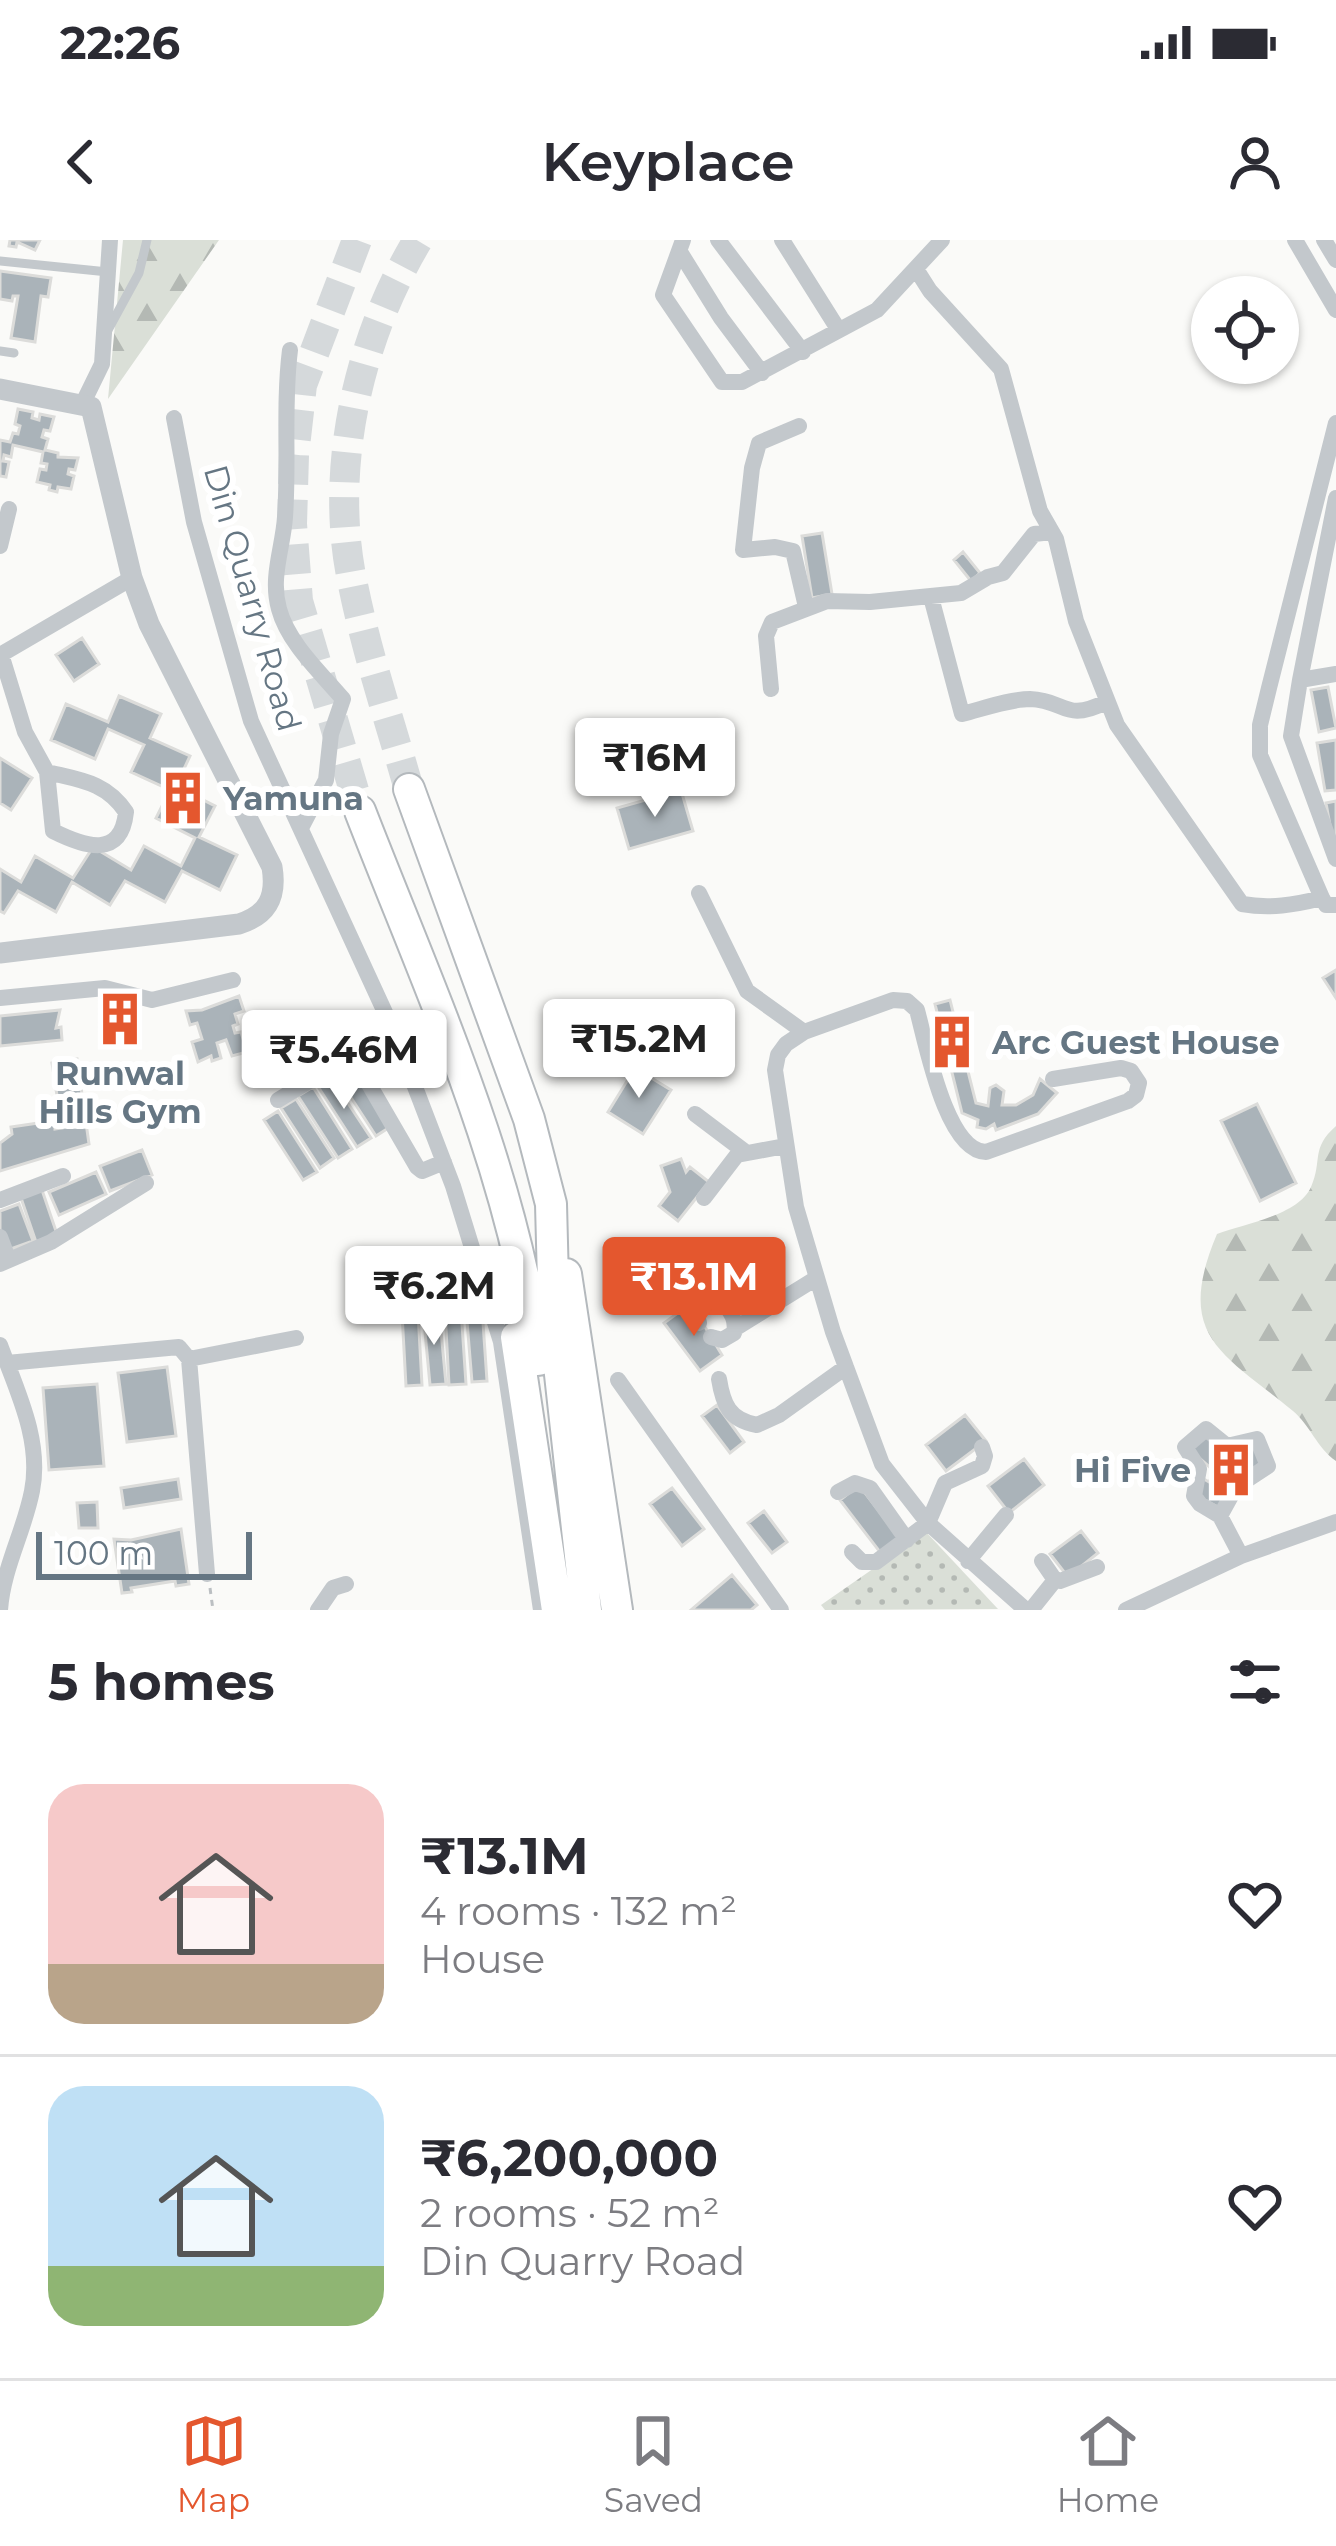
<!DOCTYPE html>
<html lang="en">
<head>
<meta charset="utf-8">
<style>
	:root { --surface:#fff; --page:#f2f2f3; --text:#2b2b33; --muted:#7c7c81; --line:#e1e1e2; --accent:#e4572e }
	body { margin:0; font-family:Montserrat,sans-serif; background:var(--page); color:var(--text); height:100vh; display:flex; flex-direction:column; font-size:45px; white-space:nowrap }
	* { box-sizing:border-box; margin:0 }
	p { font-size:39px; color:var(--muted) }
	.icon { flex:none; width:66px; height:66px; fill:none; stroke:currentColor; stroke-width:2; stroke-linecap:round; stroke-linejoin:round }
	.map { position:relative; height:1370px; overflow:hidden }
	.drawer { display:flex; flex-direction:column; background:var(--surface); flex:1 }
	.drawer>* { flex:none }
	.buttons { position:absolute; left:1191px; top:36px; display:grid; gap:24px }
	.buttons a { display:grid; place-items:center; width:108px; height:108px; border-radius:50%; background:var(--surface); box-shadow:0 3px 9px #0004; font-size:60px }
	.scale { position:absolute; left:36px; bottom:30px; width:216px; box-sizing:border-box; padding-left:12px; border:6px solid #657683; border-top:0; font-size:33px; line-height:42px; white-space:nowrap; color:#657683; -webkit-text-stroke:9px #fff; paint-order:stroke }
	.price { position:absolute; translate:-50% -102px; padding:0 27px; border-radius:12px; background:#fff; color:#222; font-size:39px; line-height:78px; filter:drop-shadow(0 3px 6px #0008) }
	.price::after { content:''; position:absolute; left:50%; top:72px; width:36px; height:27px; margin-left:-18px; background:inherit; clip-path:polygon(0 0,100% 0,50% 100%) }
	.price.active { background:var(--accent); color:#fff }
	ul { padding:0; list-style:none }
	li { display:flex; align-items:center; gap:36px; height:300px; padding:0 48px }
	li+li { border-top:3px solid var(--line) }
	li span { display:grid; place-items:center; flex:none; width:336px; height:240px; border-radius:36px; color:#555 }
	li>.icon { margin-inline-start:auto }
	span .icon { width:144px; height:144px; fill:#fffc; stroke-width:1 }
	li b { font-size:51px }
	h2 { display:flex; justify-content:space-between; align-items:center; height:144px; padding:0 48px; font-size:51px }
	.status { display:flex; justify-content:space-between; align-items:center; height:84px; padding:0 60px; background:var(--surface); direction:ltr }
	.status svg { height:33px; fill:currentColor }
	header { display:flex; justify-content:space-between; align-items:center; height:156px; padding:0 48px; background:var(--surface); font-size:54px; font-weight:600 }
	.menu { display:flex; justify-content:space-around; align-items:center; height:168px; border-top:3px solid var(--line); background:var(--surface); font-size:33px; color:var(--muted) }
	.menu a { display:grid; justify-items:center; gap:6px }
	.menu .active { color:var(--accent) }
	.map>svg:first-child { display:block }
	.grass { fill:url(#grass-dots) }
	.forest { fill:url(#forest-firs) }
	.building { fill:#aab3b9; stroke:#dcdcda; stroke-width:3 }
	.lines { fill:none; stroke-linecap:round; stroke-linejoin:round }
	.motorway-tunnel { stroke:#d5d9db; stroke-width:30; stroke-dasharray:30 15; stroke-linecap:butt }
	.motorway-casing { stroke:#b4b9bd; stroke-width:34 }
	.path { stroke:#bbbfc2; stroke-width:3; stroke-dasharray:6 6; stroke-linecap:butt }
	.service { stroke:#c3c8cc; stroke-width:9 }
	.minor { stroke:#c3c8cc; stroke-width:16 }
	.tertiary { stroke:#c3c8cc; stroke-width:21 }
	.motorway { stroke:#fff; stroke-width:30 }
	.labels { text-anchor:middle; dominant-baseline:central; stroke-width:12; stroke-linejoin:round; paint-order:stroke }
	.street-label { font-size:33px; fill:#657683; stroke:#fff }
	.poi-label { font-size:33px; font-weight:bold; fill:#657683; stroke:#fff; text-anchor:start }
</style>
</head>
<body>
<div class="status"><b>22:26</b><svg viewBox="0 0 49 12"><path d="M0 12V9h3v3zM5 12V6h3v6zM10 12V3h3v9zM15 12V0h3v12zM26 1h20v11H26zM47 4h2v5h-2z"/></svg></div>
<header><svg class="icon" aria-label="back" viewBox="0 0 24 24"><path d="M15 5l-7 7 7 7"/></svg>Keyplace<svg class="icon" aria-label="person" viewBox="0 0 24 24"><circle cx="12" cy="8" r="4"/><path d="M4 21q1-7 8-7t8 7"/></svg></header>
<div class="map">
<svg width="1336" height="1370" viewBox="0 0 1336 1370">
	<defs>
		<pattern id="grass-dots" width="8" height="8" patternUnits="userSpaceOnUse" patternTransform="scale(3)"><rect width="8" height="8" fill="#dadfd7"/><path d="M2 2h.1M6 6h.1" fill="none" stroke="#b4b9b4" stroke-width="1.8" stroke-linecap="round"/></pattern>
		<pattern id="forest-firs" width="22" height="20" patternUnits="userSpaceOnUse" patternTransform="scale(3)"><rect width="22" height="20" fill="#dadfd7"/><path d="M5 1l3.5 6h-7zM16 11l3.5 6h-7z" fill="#b4b9b4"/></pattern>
	</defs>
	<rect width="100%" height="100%" fill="#fafaf8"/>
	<path class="grass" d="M926 1292 998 1369 825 1370 821 1365Z"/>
	<path class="forest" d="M123 0H219L108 159Z
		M1336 886V1221C1317 1208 1310 1185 1293 1171 1221 1112 1174 1096 1217 994 1244 984 1299 975 1311 947 1323 920 1310 909 1336 886Z"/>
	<path class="building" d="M10 0H40L35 10 17 2 16 7 9 6Z
		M0 31 51 38 48 57 41 56 35 102 11 98 18 56H13L12 61 0 59Z
		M18 169 33 172 32 178 39 180 40 174 54 177 50 191 44 190 42 197 48 199 45 210 58 213V217L78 218 75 230 69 229 68 234 74 236 71 249 58 247 57 252 49 250 50 245 37 242 40 229 46 230 47 224 41 223 43 212 13 205 11 217 4 215 3 221 9 222 6 237 0 236V200L10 202 13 193 18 194 20 186 15 184Z
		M822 293 832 354 812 358 802 296Z
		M963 312 980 333 971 341 954 320Z
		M82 398 99 424 74 441 56 415Z
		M1328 447 1336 488 1319 492 1311 450Z
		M119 456 161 474 150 498 190 516 176 546 215 566 199 597 237 615 220 650 182 631 165 662 125 641 110 665 72 642 56 672 18 651 4 673 0 671V629L21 642 35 616 73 638 93 607 131 630 144 606 181 626 195 598 156 578 170 550 131 532 144 505 108 489 95 519 51 500 66 464 108 482Z
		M1336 500V550L1325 551 1317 503Z
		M0 518 32 538 11 570 0 563Z
		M681 550 693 591 629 609 617 568Z
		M1336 561V608H1334L1326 563Z
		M1336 730V758L1323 738Z
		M239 756 244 771 235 774 238 784 233 786 235 793 241 792 247 812 232 816 226 800 217 803 221 818 212 821 211 816 198 822 192 802 202 799 197 783 190 785 186 771 202 770Z
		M950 760 976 863 988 866 990 848 996 845 1004 851 1002 865H1016L1033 855 1040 839 1057 853 1038 874 996 890 994 884 986 889 977 887 978 880 962 873 935 764Z
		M60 770 56 788 61 787 62 800 0 806V776Z
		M114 773H126L128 785H112Z
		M77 819 89 904 0 931V903L12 894 11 887 45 882 55 883V889L62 888 52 823Z
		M349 824 390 887 376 896 335 833Z
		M635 828 671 850 643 894 608 872Z
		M330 836 371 898 357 907 317 845Z
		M313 847 352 909 338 918 298 856Z
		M296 859 334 918 320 928 281 868Z
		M1257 864 1296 943 1260 961 1221 881Z
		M278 871 317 932 303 940 264 880Z
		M142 910 152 935 110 951 100 926Z
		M681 919 686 932 690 927 709 942 678 981 659 966 670 952 661 926Z
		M96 932 106 954 59 975 49 952Z
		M42 950 57 994 36 1002 21 958Z
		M19 964 33 1001 8 1010 0 990V971Z
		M686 1067 699 1084 702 1082 722 1115 700 1131 664 1083Z
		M482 1068 487 1141 472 1142 466 1069Z
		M461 1069 466 1144 449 1145 445 1070Z
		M439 1070 446 1144 430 1145 423 1071Z
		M418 1072 422 1145 406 1146 402 1073Z
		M167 1127 176 1196 127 1202 118 1133Z
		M97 1144 104 1226 49 1230 43 1148Z
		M717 1165 744 1202 730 1213 702 1176Z
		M965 1175 986 1201 946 1231 926 1205Z
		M1206 1192 1229 1217 1238 1213 1236 1208 1256 1203 1265 1226 1234 1237 1220 1268 1198 1257 1202 1238 1209 1242 1214 1231 1188 1208Z
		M1024 1219 1044 1245 1009 1273 988 1246Z
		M178 1239 181 1259 124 1268 121 1248Z
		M859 1245 902 1301 883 1316 840 1260Z
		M672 1248 704 1289 682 1306 650 1264Z
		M97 1262 98 1288H79L77 1263Z
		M764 1271 787 1302 772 1313 748 1283Z
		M181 1289 189 1344 176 1346 175 1341 131 1348 132 1352 122 1353 114 1299 131 1300Z
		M1081 1291 1098 1313 1068 1337 1050 1314Z
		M732 1335 757 1365 751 1370H691Z"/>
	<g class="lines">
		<path class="motorway-tunnel" d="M357 0 302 145 294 215 292 284 298 361 360 571
			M409 549C390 482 367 414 353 345 328 231 358 99 418 0"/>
		<defs>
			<path id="motorway" d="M409 549 529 879 551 964 554 1080 586 1370
				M360 571C429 749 513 929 538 1120
				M566 1034 617 1370
				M516 1097 557 1370"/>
		</defs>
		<use href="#motorway" class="motorway-casing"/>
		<path class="path" d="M210 1348 213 1370"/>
		<path class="service" d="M0 21 108 32
			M108 90 139 33 147 0
			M0 111 14 113"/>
		<path class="minor" d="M683 0 663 55 722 142H742L877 70 942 0
			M718 0 803 112
			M782 0 838 89
			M1295 0 1336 70
			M1324 0 1336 20
			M680 12 721 78 762 133
			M916 29 930 51 1001 129 1040 271 1056 299 1076 381 1117 485 1242 664C1270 669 1294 665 1322 658
			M290 110C283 166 289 221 285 277 283 308 270 337 279 369 288 403 321 433 343 459L331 494 326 540 301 588
			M82 165 102 124 110 0
			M174 178 194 282 251 481 394 792 453 946 501 1102 541 1370
			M1336 183 1269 448 1260 485V515L1322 658 1326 665H1336
			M799 186 759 203 752 228 743 310 775 307 793 311 806 367
			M0 306 9 269
			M931 357 962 474C982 469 1010 459 1030 459 1066 460 1064 483 1106 462
			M1 414 25 492 47 532C80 540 106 542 126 572 121 619 85 607 53 591L47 532
			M0 415 132 338
			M1336 434 1300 440 1291 496 1336 619
			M1300 440 1336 258
			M771 449 766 396 772 382 827 361 870 362 961 353 988 337 1003 333 1034 294 1052 292
			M699 653 747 751 804 792
			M0 758 105 748 152 760 233 740
			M278 860 352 815 417 927 422 931 444 922
			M695 874 744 911
			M704 958 737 915 785 906
			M0 960 63 936
			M0 997 6 1013
			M744 1010 777 1061
			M0 1024 51 1002 146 943
			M699 1083 696 1071 704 1059C722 1056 738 1075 734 1093L722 1100 711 1097
			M736 1088 815 1039
			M0 1105C17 1151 42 1201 32 1251 24 1292 3 1328 0 1370
			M189 1119 296 1098
			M7 1123 179 1107 189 1119 207 1334
			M719 1139C723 1164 729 1180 757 1185L779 1175 846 1127
			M618 1140 781 1370
			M838 1252 855 1243 870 1248 907 1300
			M1220 1276 1236 1247 1268 1226 1257 1199 1227 1206 1206 1189 1185 1207 1199 1229 1194 1256 1200 1264 1220 1276 1241 1316
			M852 1312 862 1322H876L928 1283 945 1243 982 1226 985 1216 982 1207
			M968 1321 1006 1275
			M1042 1321 1055 1340 1060 1341 1097 1327
			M318 1370 333 1348 346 1344
			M1026 1370 928 1283 882 1224 833 1092 796 967 775 830 778 815 786 804 804 792 893 760 907 761 917 770C926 803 946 911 986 912L1128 861 1136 855 1139 843 1131 831 1121 828 1053 839
			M1031 1370 1055 1340
			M1126 1370 1241 1316 1336 1282"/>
		<path class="tertiary" d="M0 149 91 167 132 338 149 384 272 627C277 657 268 675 239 684L0 713"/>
		<use href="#motorway" class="motorway"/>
	</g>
	<defs>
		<symbol id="building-bare" viewBox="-9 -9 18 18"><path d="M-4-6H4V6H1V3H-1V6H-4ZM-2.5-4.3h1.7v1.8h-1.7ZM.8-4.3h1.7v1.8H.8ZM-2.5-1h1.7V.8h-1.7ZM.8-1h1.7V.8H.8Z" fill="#e4572e" stroke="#fff" stroke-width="2.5" paint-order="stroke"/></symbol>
	</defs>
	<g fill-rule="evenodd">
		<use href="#building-bare" x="145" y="520" width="76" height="76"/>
		<use href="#building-bare" x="82" y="741" width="76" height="76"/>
		<use href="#building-bare" x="914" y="764" width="76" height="76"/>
		<use href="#building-bare" x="1193" y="1192" width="76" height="76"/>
	</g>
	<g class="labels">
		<g class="street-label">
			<text transform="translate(253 358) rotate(74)">Din Quarry Road</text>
		</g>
		<g class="poi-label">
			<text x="223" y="558">Yamuna</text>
			<text x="992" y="802">Arc Guest House</text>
			<text x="120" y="833" text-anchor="middle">Runwal<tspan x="120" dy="38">Hills Gym</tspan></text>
			<text x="1191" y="1230" text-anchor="end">Hi Five</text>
		</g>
	</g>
</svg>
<div class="buttons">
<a><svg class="icon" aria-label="locate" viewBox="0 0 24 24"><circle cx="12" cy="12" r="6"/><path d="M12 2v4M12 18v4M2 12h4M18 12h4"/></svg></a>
</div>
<div class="scale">100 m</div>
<b class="price" style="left:655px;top:580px">₹16M</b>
<b class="price" style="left:639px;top:861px">₹15.2M</b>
<b class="price" style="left:344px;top:872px">₹5.46M</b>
<b class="price active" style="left:694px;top:1099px">₹13.1M</b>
<b class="price" style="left:434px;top:1108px">₹6.2M</b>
</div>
<section class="drawer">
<h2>5 homes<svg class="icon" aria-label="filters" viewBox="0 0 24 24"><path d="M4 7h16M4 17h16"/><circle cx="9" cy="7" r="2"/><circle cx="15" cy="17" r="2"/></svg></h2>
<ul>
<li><span style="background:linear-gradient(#f6c9c9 75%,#b9a48a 0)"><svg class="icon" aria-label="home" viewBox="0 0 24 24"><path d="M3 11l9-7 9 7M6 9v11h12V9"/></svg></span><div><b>₹13.1M</b><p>4 rooms · 132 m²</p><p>House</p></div><svg class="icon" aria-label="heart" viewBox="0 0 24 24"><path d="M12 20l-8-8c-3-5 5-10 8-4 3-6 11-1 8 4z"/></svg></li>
<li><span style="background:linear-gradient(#bfe0f5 75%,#8fb573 0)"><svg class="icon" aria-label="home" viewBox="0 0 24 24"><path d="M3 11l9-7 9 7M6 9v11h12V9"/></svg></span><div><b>₹6,200,000</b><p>2 rooms · 52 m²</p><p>Din Quarry Road</p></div><svg class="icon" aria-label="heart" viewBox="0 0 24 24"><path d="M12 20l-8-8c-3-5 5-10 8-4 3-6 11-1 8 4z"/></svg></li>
</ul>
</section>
<nav class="menu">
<a class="active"><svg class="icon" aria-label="map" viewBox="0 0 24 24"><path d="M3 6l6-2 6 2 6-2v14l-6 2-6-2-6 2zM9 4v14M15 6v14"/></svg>Map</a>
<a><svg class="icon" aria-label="saved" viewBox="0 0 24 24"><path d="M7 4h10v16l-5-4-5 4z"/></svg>Saved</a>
<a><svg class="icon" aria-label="home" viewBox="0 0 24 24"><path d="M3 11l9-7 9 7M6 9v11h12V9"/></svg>Home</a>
</nav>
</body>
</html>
